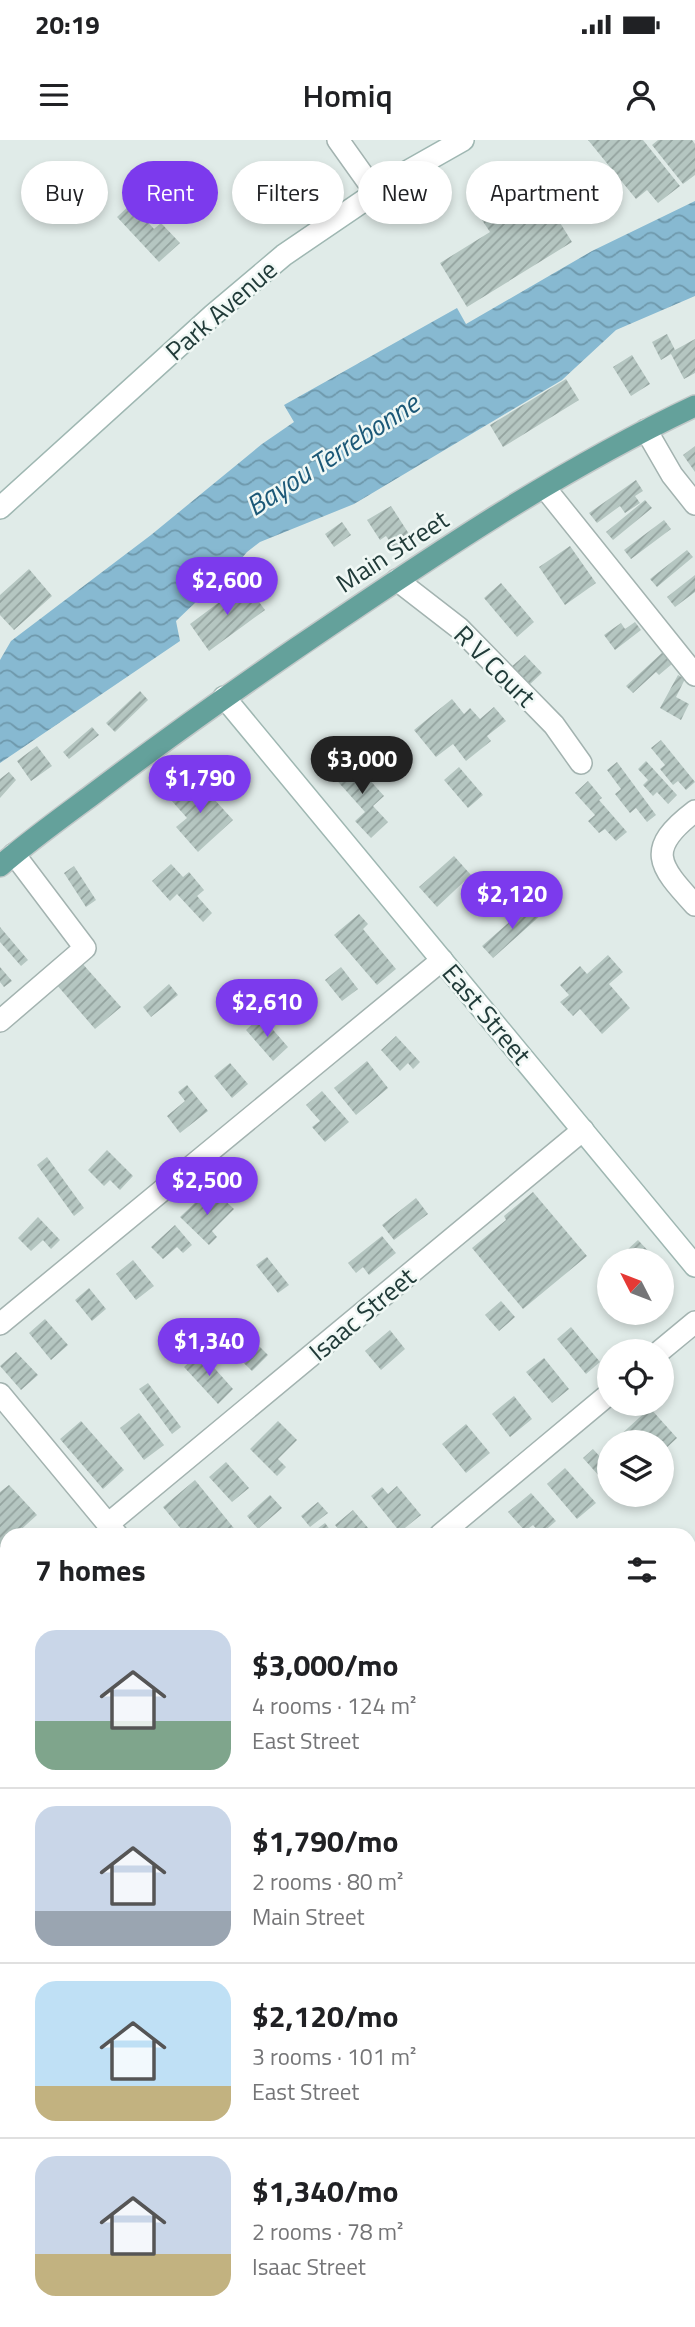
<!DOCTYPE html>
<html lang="en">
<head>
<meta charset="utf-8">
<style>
	:root { --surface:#fff; --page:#f2f2f2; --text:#202124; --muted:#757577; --line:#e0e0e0; --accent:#7c3aed }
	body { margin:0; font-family:"Titillium Web",sans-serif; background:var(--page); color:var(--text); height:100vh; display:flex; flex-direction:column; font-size:26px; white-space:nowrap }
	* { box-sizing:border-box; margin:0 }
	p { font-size:23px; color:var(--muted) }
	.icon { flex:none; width:38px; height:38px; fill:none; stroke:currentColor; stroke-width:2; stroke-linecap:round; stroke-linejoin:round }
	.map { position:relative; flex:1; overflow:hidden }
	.sheet { position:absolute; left:0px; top:1388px; width:696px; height:800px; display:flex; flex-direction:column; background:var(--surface); border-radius:21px 21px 0 0; box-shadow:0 4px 10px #0003 }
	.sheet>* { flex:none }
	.top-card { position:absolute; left:21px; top:21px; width:654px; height:63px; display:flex; gap:14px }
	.needle { width:46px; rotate:312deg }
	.buttons { position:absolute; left:597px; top:1108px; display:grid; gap:14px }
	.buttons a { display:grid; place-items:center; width:77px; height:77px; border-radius:50%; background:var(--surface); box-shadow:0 4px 10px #0003; font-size:35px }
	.price { position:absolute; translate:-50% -60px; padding:0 16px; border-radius:24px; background:var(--accent); color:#fff; font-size:23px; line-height:46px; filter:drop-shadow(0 2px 4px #0008) }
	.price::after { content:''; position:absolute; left:50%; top:42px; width:21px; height:16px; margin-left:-10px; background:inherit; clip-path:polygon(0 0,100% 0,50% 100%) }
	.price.active { background:#222; color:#fff }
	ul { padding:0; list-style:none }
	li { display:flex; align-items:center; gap:21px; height:175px; padding:0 35px }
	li+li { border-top:2px solid var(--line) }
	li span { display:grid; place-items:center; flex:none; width:196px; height:140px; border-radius:21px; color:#555 }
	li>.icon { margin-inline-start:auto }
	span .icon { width:84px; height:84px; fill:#fffc; stroke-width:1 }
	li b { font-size:30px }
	h2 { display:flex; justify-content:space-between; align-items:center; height:84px; padding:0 35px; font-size:30px }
	.pill { padding:0 24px; border-radius:32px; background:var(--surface); box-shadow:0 4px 10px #0003; font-size:24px; line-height:63px }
	.pill.active { background:var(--accent); color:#fff }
	.status { display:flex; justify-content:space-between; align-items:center; height:49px; padding:0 35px; background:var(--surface); direction:ltr }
	.status svg { height:19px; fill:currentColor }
	header { display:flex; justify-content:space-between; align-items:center; height:91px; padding:0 35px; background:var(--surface); font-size:32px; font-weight:600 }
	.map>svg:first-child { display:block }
	.park { fill:url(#park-tufts) }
	.water { fill:url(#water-waves) }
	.building { fill:url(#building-hatch) }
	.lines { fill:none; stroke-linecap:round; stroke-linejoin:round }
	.street-casing { stroke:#a3b3b0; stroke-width:24 }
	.secondary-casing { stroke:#9fb7b2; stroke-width:24 }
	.primary-casing { stroke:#c1c8c8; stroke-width:24 }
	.path { stroke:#80afa8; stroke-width:3.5; stroke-dasharray:3.5 5; stroke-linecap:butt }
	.street { stroke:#fff; stroke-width:21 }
	.secondary { stroke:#fff; stroke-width:21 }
	.primary { stroke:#64a19b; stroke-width:21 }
	.labels { text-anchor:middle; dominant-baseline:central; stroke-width:5; stroke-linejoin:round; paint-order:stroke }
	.street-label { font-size:26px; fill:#213b39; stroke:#f0f8f5 }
	.water-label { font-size:28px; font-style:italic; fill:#1b5877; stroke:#f0f8f5 }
</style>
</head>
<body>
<div class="status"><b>20:19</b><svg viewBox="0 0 49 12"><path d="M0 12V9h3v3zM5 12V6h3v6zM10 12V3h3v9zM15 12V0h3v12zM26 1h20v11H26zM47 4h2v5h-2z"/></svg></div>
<header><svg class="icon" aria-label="menu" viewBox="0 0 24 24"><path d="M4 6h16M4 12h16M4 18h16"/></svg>Homiq<svg class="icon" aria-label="person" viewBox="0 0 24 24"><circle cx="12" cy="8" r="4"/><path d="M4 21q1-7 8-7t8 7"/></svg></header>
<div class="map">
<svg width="695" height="2187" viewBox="0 0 695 2187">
	<defs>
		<pattern id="park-tufts" width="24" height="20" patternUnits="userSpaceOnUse" patternTransform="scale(1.75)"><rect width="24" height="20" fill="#b8ddc8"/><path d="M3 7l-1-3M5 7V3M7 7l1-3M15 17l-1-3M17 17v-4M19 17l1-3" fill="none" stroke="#9ebfad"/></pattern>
		<pattern id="water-waves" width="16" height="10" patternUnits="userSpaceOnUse" patternTransform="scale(1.75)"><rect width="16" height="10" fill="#87b9d1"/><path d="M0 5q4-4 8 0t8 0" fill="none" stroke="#6e98ab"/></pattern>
		<pattern id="building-hatch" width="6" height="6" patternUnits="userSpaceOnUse" patternTransform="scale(1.75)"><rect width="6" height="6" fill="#b5c6c1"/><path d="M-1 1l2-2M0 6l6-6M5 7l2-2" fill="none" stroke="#93a29e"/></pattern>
	</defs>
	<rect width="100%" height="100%" fill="#e0ebe8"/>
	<path class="park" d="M0 1683 7 1692V1902L0 1893Z"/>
	<path class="water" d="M695 61V156L616 190 562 240 354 364 260 402 247 412 236 425 220 435 198 460 176 481 180 501 0 623V520L11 501 151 395 262 304 294 282 284 265 457 168 466 184 592 111Z"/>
	<path class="building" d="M588 0H643L680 46 658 63 647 50 636 59Z
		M658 0H692L695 4V35L683 44 652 5Z
		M537 46 572 102 467 167 440 123 490 92 482 80Z
		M131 64 154 89 161 83 180 103 159 122 117 77Z
		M667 194 675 210 695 199V233L684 239 671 214 661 220 652 202Z
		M632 215 650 244 631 256 613 227Z
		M566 239 579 260 503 307 490 285Z
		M695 306V332L683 315Z
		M636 340 643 351 635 356 640 363 625 373 620 366 597 383 589 373Z
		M645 360 652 368 613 400 606 392Z
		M391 366 411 397 394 408 386 396 380 400 367 380Z
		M664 380 671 389 631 419 624 410Z
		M342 382 351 395 334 407 325 394Z
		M570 406 596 443 565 465 539 427Z
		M687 410 693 417 657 447 650 439Z
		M29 429 52 456 14 490 0 475V455Z
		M695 435V452L675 467 667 457Z
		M245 443 265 470 209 511 190 484Z
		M501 443 534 482 517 497 484 458Z
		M635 482 641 490 615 510 604 495 621 483 625 489Z
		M663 512 673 523 659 535 656 532 633 553 626 546Z
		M525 515 542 533 527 547 510 528Z
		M678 535 685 539 676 557 689 564 681 580 660 568Z
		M140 551 148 560 115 592 106 583Z
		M452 559 464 574 470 568 480 579 494 567 506 581 487 596 491 601 466 621 453 604 436 617 414 590Z
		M92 587 99 595 69 619 63 612Z
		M661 600 695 642 686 650 678 641 673 645 660 629 665 625 651 608Z
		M37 606 52 626 31 641 17 621Z
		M350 618 384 656 373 666 388 682 371 698 355 681 365 672 332 635Z
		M646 621 677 655 668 664 657 652 653 656 643 645 648 640 638 629Z
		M617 622 656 675 647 682 636 668 630 673 615 654 621 649 607 630Z
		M459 627 483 655 468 668 444 640Z
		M9 632 16 640 0 658V639Z
		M195 638 233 680 198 712 176 687 187 678 171 660Z
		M588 641 602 658 599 660 627 692 616 701 605 689 599 693 588 681 595 675 575 653Z
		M454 716 471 735 437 767 419 747Z
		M171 724 183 737 189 732 204 750 197 756 212 773 203 782 177 754 170 761 152 741Z
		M74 726 96 760 86 767 64 733Z
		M531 763 541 775 493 818 482 806Z
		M359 774 368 784 363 789 396 829 377 845 334 795Z
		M0 787 28 820 21 826 0 802Z
		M608 815 623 832 609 844 630 868 602 894 580 869 573 876 560 862 569 855 560 845 580 826 587 834Z
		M81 822 121 867 95 889 56 844Z
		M0 827 12 841 4 847 0 842Z
		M341 827 358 849 342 861 325 840Z
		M169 844 178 855 151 877 143 867Z
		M261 876 288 907 273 921 246 890Z
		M396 896 420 922 413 929 408 923 400 931 381 910Z
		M367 921 388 948 356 975 334 948Z
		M230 923 248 944 232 958 214 936Z
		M187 945 208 971 180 993 167 976 185 961 178 952Z
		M322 951 349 982 325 1002 312 987 320 981 306 965Z
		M107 1010 133 1036 120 1050 110 1040 104 1046 88 1030Z
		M47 1017 84 1068 74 1076 37 1025Z
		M533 1052 587 1116 523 1169 472 1108 506 1080 504 1076Z
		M217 1053 234 1069 212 1091 217 1097 209 1105 180 1077 199 1059 204 1065Z
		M416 1058 428 1074 394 1100 382 1085Z
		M38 1077 60 1100 51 1109 43 1100 31 1111 18 1098Z
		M175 1085 192 1105 183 1113 177 1107 163 1119 151 1107Z
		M382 1096 396 1113 369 1135 363 1127 356 1133 348 1123Z
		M638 1100 652 1115 646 1120H616Z
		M267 1117 289 1145 278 1153 256 1125Z
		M133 1120 154 1146 136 1160 116 1134Z
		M89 1148 106 1169 92 1181 75 1160Z
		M501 1161 515 1177 499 1191 485 1175Z
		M45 1179 68 1205 51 1220 29 1193Z
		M233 1180 268 1215 252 1231 217 1197Z
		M571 1187 600 1222 586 1234 557 1199Z
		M390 1190 405 1209 381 1230 365 1211Z
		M16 1212 38 1235 21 1250 0 1226Z
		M200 1212 233 1249 218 1264 184 1227Z
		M544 1218 569 1249 552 1263 526 1232Z
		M148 1243 181 1287 172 1294 139 1249Z
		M514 1256 532 1279 510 1297 492 1274Z
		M650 1268 677 1298 662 1312V1302H623L618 1297Z
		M139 1273 164 1305 144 1320 120 1288Z
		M81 1281 124 1330 103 1349 60 1299Z
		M278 1281 297 1300 278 1319 286 1327 277 1336 250 1309Z
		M466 1284 490 1313 466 1333 442 1304Z
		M593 1309 603 1320 609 1314V1347L583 1318Z
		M226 1322 249 1348 232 1362 209 1337Z
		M565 1328 596 1363 577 1379 547 1344Z
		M195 1340 237 1392 234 1395H186L163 1367Z
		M9 1345 37 1375 15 1395H7V1402L0 1408V1352Z
		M397 1346 421 1375 400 1392 371 1356 382 1347 388 1354Z
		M531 1353 556 1381 541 1394 533 1385 525 1391 508 1372Z
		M616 1354H634L624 1364Z
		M270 1355 282 1368 258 1389 247 1376Z
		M318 1362 328 1373 310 1387 301 1376Z
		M353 1370 374 1395H343L335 1385Z
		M325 1383 334 1395H317L314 1391Z
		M7 1405V1442L0 1433V1411Z
		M4 1538 7 1541V1587L3 1590 0 1586V1541Z
		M690 1557 695 1564V1609L691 1612 690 1610Z
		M5 1774 7 1775V1801L0 1799Z
		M0 1934 7 1942V1972L0 1978Z
		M691 1937 695 1942V1984L690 1978Z
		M0 2081 7 2089V2105L0 2111Z
		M48 2180H98L90 2187H53Z
		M258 2180H293L288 2187H256L260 2182Z
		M415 2180H436L441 2187H406Z
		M514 2180H535L526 2187H520Z
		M647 2180H680L686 2187H639Z"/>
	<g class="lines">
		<defs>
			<path id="street" d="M338 0 375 52
				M646 290 672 335 695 364
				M545 348 695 535
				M397 440 459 488 554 585 581 623
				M695 671C645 709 658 725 695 765
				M0 881 85 808 14 714
				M0 1184 442 820
				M660 1211 695 1182
				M0 1254 117 1395
				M108 1384 583 990
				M440 1395 609 1254
				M0 1452 7 1461
				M690 1477 695 1473
				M690 1766 695 1762
				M0 2004 7 2013
				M690 2062 695 2058
				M690 2103 695 2111
				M144 2180 149 2187
				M359 2180 365 2187
				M596 2180 601 2187"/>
			<path id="secondary" d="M0 368 213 175 284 115 403 34 463 0
				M224 557 695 1126"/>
			<path id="primary" d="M0 726C29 701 61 678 92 655 159 604 228 555 298 507 426 420 555 332 695 266"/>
		</defs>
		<use href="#street" class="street-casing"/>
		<use href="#secondary" class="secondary-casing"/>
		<use href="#primary" class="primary-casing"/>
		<path class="path" d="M0 1813 7 1815
			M0 1828H7
			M0 1855 7 1856"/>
		<use href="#street" class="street"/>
		<use href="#secondary" class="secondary"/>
		<use href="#primary" class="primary"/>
	</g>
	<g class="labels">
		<g class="street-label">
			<text transform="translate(221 170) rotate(-41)">Park Avenue</text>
			<text transform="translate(392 411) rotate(-33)">Main Street</text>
			<text transform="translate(495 526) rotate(45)">R V Court</text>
			<text transform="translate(487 874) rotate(50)">East Street</text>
			<text transform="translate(362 1174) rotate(-40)">Isaac Street</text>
		</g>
		<g class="water-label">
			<text transform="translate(332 314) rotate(-33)">Bayou Terrebonne</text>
		</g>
	</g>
</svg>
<div class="buttons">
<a><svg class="needle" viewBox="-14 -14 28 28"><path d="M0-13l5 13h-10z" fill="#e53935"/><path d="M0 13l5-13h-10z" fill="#757577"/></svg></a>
<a><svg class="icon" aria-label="locate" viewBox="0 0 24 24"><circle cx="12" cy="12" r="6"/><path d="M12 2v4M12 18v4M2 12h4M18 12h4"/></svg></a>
<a><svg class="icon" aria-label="layers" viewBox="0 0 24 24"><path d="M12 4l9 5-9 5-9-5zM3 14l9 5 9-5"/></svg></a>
</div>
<b class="price" style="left:227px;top:477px">$2,600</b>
<b class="price active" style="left:362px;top:656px">$3,000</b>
<b class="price" style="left:200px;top:675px">$1,790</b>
<b class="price" style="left:512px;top:791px">$2,120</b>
<b class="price" style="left:267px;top:899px">$2,610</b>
<b class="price" style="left:207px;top:1077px">$2,500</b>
<b class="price" style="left:209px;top:1238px">$1,340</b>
<div class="top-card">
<a class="pill">Buy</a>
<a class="pill active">Rent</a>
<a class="pill">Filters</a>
<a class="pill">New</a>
<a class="pill">Apartment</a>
</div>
<section class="sheet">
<h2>7 homes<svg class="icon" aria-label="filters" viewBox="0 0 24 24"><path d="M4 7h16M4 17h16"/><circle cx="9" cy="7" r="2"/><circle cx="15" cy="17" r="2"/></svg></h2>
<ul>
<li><span style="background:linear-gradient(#c9d6e8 65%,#7fa58c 0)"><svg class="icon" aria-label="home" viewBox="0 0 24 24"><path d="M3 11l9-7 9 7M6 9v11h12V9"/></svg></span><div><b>$3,000/mo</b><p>4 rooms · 124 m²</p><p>East Street</p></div></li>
<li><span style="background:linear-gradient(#c9d6e8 75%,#9aa5b1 0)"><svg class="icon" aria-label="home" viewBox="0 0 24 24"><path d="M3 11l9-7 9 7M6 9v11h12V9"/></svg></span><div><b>$1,790/mo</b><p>2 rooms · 80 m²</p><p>Main Street</p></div></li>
<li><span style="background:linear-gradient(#bfe0f5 75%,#c2b280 0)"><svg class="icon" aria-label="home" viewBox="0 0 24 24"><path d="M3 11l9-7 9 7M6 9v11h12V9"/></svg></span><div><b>$2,120/mo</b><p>3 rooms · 101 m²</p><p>East Street</p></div></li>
<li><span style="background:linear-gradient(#c9d6e8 70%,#c2b280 0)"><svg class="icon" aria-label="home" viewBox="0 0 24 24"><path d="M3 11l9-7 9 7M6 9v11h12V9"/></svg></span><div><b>$1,340/mo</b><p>2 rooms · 78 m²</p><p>Isaac Street</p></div></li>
</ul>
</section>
</div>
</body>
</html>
